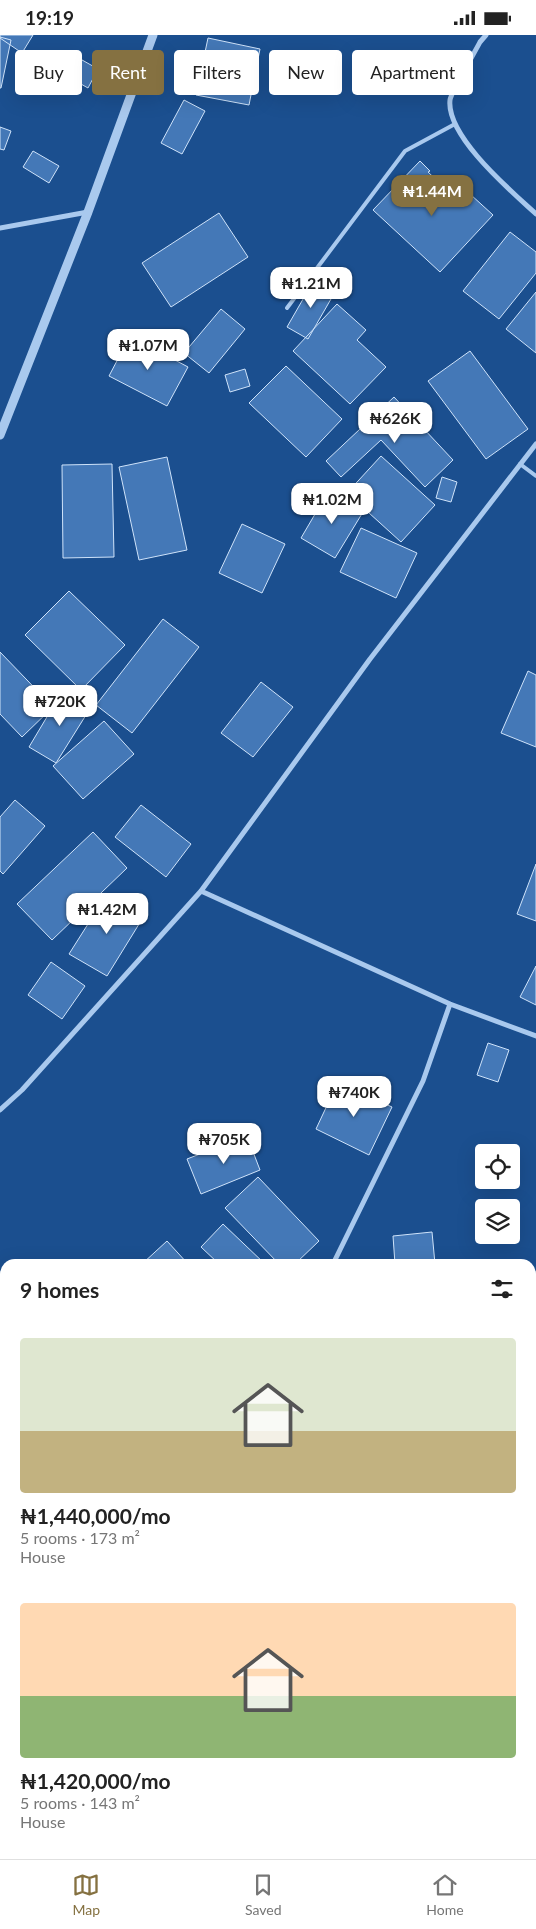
<!DOCTYPE html>
<html lang="en">
<head>
<meta charset="utf-8">
<style>
	:root { --surface:#fff; --page:#f6f6f6; --text:#222; --muted:#767676; --line:#e0e0e0; --accent:#857141 }
	body { margin:0; font-family:Lato,sans-serif; background:var(--page); color:var(--text); height:100vh; display:flex; flex-direction:column; font-size:19px; white-space:nowrap }
	* { box-sizing:border-box; margin:0 }
	p { font-size:16px; color:var(--muted) }
	.icon { flex:none; width:28px; height:28px; fill:none; stroke:currentColor; stroke-width:2; stroke-linecap:round; stroke-linejoin:round }
	.map { position:relative; flex:1; overflow:hidden }
	.side { position:absolute; left:0px; top:1224px; width:536px; height:601px; display:flex; flex-direction:column; background:var(--surface); border-radius:15px 15px 0 0; box-shadow:0 5px 20px #0002 }
	.side>* { flex:none }
	.guide { position:absolute; left:15px; top:15px; width:506px; height:45px; display:flex; gap:10px }
	.fabs { position:absolute; left:475px; top:1109px; display:grid; gap:10px }
	.fabs a { display:grid; place-items:center; width:45px; height:45px; border-radius:5px; background:var(--surface); box-shadow:0 5px 20px #0002; font-size:25px }
	.price { position:absolute; translate:-50% -42px; padding:0 11px; border-radius:10px; background:#fff; color:#222; font-size:16px; line-height:32px; filter:drop-shadow(0 1px 2px #0008) }
	.price::after { content:''; position:absolute; left:50%; top:30px; width:15px; height:11px; margin-left:-8px; background:inherit; clip-path:polygon(0 0,100% 0,50% 100%) }
	.price.selected { background:var(--accent); color:#fff }
	ul { padding:0; list-style:none }
	li { display:grid; align-content:center; gap:10px; height:265px; padding:0 20px }
	li span { display:grid; place-items:center; height:155px; border-radius:5px; color:#555 }
	li>.icon { margin-inline-start:auto }
	span .icon { width:90px; height:90px; fill:#fffc; stroke-width:1 }
	li b { font-size:21px }
	h2 { display:flex; justify-content:space-between; align-items:center; height:60px; padding:0 20px; font-size:21px }
	.tag { padding:0 18px; border-radius:5px; background:var(--surface); box-shadow:0 5px 20px #0002; font-size:18px; line-height:45px }
	.tag.selected { background:var(--accent); color:#fff }
	.status { display:flex; justify-content:space-between; align-items:center; height:35px; padding:0 25px; background:var(--surface); direction:ltr }
	.status svg { height:14px; fill:currentColor }
	.dock { display:flex; justify-content:space-around; align-items:center; height:70px; border-top:1px solid var(--line); background:var(--surface); font-size:14px; color:var(--muted) }
	.dock a { display:grid; justify-items:center; gap:2px }
	.dock .selected { color:var(--accent) }
	.map>svg:first-child { display:block }
	.building { fill:#4478b7; stroke:#cfe3fa }
	.lines { fill:none; stroke-linecap:round; stroke-linejoin:round }
	.service { stroke:#a9c9ee; stroke-width:4 }
	.minor { stroke:#a9c9ee; stroke-width:5 }
	.tertiary { stroke:#a9c9ee; stroke-width:9 }
</style>
</head>
<body>
<div class="status"><b>19:19</b><svg viewBox="0 0 49 12"><path d="M0 12V9h3v3zM5 12V6h3v6zM10 12V3h3v9zM15 12V0h3v12zM26 1h20v11H26zM47 4h2v5h-2z"/></svg></div>
<div class="map">
<svg width="536" height="1824" viewBox="0 0 536 1824">
	<rect width="100%" height="100%" fill="#1b4f8f"/>
	<path class="building" d="M0 0H33L22 18 0 3Z
		M0 2 11 5 1 53H0Z
		M208 3 260 14 249 70 196 60Z
		M75 21 98 34 88 53 65 40Z
		M184 65 205 76 182 119 161 108Z
		M0 92 11 96 4 115 0 114Z
		M33 116 59 131 49 148 23 132Z
		M420 126 430 136 428 137 461 168 470 159 493 180 440 237 373 175Z
		M219 178 248 222 171 272 142 228Z
		M510 197 536 217V238L499 284 463 256Z
		M314 245 335 257 308 304 287 292Z
		M536 257V318L506 294Z
		M337 269 366 295 357 305 386 332 350 369 293 316Z
		M221 274 245 294 209 338 184 318Z
		M130 301 188 332 167 371 109 341Z
		M470 316 528 394 486 424 428 346Z
		M286 331 342 384 306 422 249 368Z
		M245 334 250 351 230 357 225 340Z
		M394 362 453 425 425 452 381 405 341 442 326 426Z
		M381 421 435 470 401 507 347 458Z
		M167 422 187 515 139 525 119 432Z
		M112 429 114 522 63 523 62 430Z
		M442 442 457 447 451 467 436 463Z
		M328 457 363 477 335 523 301 503Z
		M242 489 285 509 262 558 219 538Z
		M361 493 417 518 396 563 340 537Z
		M69 556 125 610 81 655 25 600Z
		M163 584 199 612 132 698 96 670Z
		M0 617 53 672 22 702 0 679Z
		M528 636 536 640V712L501 698Z
		M261 647 293 672 253 722 221 698Z
		M63 655 91 672 56 728 29 712Z
		M104 686 134 719 83 764 53 731Z
		M15 765 45 791 3 839 0 836V782Z
		M141 770 191 809 166 842 115 802Z
		M93 797 127 833 52 905 17 869Z
		M536 829V886L517 879Z
		M107 859 144 881 107 941 69 919Z
		M51 927 85 951 62 984 28 960Z
		M536 931V970L520 962Z
		M488 1008 509 1015 498 1047 477 1040Z
		M338 1047 392 1072 369 1120 316 1094Z
		M247 1101 260 1135 201 1159 187 1124Z
		M258 1142 319 1206 295 1229H279L225 1173Z
		M223 1189 265 1229H219L201 1212Z
		M432 1197 435 1229H395L393 1201Z
		M167 1206 188 1229H142Z
		M0 1483 5 1485V1546L0 1543Z
		M531 1559 536 1561V1611L531 1609Z
		M532 1684 536 1685V1756L531 1754Z
		M531 1766 536 1768V1824H521L508 1820H531Z
		M36 1820H49L55 1824H33Z
		M98 1820H155L153 1824H104Z
		M177 1820H204L202 1824H185Z"/>
	<g class="lines">
		<path class="service" d="M287 273 405 116 455 89
			M520 429 536 441"/>
		<path class="minor" d="M486 0 480 7C475 17 451 57 450 65 446 101 511 156 536 179
			M0 193 88 177
			M201 856 450 969 536 1001
			M0 1075 22 1055 201 856 370 624 536 409
			M333 1229 423 1046 450 969
			M531 1450 536 1437
			M0 1579 5 1582
			M0 1738 5 1728
			M378 1824 379 1820"/>
		<path class="tertiary" d="M0 400 88 177 153 0"/>
	</g>
</svg>
<div class="fabs">
<a><svg class="icon" aria-label="locate" viewBox="0 0 24 24"><circle cx="12" cy="12" r="6"/><path d="M12 2v4M12 18v4M2 12h4M18 12h4"/></svg></a>
<a><svg class="icon" aria-label="layers" viewBox="0 0 24 24"><path d="M12 4l9 5-9 5-9-5zM3 14l9 5 9-5"/></svg></a>
</div>
<b class="price selected" style="left:432px;top:182px">₦1.44M</b>
<b class="price" style="left:311px;top:274px">₦1.21M</b>
<b class="price" style="left:148px;top:336px">₦1.07M</b>
<b class="price" style="left:395px;top:409px">₦626K</b>
<b class="price" style="left:332px;top:490px">₦1.02M</b>
<b class="price" style="left:60px;top:692px">₦720K</b>
<b class="price" style="left:107px;top:900px">₦1.42M</b>
<b class="price" style="left:354px;top:1083px">₦740K</b>
<b class="price" style="left:224px;top:1130px">₦705K</b>
<div class="guide">
<a class="tag">Buy</a>
<a class="tag selected">Rent</a>
<a class="tag">Filters</a>
<a class="tag">New</a>
<a class="tag">Apartment</a>
</div>
<section class="side">
<h2>9 homes<svg class="icon" aria-label="filters" viewBox="0 0 24 24"><path d="M4 7h16M4 17h16"/><circle cx="9" cy="7" r="2"/><circle cx="15" cy="17" r="2"/></svg></h2>
<ul>
<li><span style="background:linear-gradient(#dfe7d0 60%,#c2b280 0)"><svg class="icon" aria-label="home" viewBox="0 0 24 24"><path d="M3 11l9-7 9 7M6 9v11h12V9"/></svg></span><div><b>₦1,440,000/mo</b><p>5 rooms · 173 m²</p><p>House</p></div></li>
<li><span style="background:linear-gradient(#ffd9b3 60%,#8fb573 0)"><svg class="icon" aria-label="home" viewBox="0 0 24 24"><path d="M3 11l9-7 9 7M6 9v11h12V9"/></svg></span><div><b>₦1,420,000/mo</b><p>5 rooms · 143 m²</p><p>House</p></div></li>
</ul>
</section>
</div>
<nav class="dock">
<a class="selected"><svg class="icon" aria-label="map" viewBox="0 0 24 24"><path d="M3 6l6-2 6 2 6-2v14l-6 2-6-2-6 2zM9 4v14M15 6v14"/></svg>Map</a>
<a><svg class="icon" aria-label="saved" viewBox="0 0 24 24"><path d="M7 4h10v16l-5-4-5 4z"/></svg>Saved</a>
<a><svg class="icon" aria-label="home" viewBox="0 0 24 24"><path d="M3 11l9-7 9 7M6 9v11h12V9"/></svg>Home</a>
</nav>
</body>
</html>
